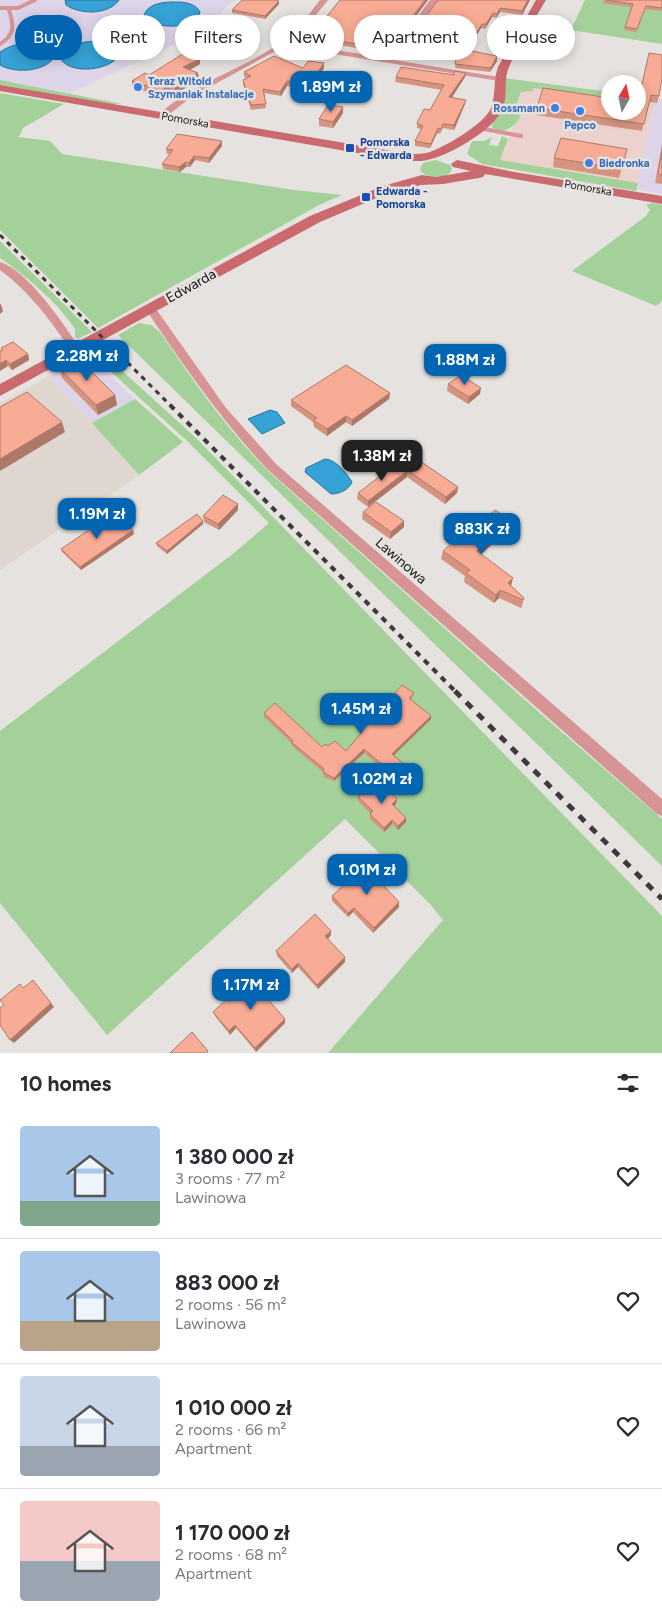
<!DOCTYPE html>
<html lang="en">
<head>
<meta charset="utf-8">
<style>
	:root { --surface:#fff; --page:#f2f2f3; --text:#2b2b33; --muted:#7c7c81; --line:#e1e1e2; --accent:#0265b1 }
	body { margin:0; font-family:Figtree,sans-serif; background:var(--page); color:var(--text); height:100vh; display:flex; flex-direction:column; font-size:19px; white-space:nowrap }
	* { box-sizing:border-box; margin:0 }
	p { font-size:16px; color:var(--muted) }
	.icon { flex:none; width:28px; height:28px; fill:none; stroke:currentColor; stroke-width:2; stroke-linecap:round; stroke-linejoin:round }
	.map { position:relative; height:1053px; overflow:hidden }
	.sheet { display:flex; flex-direction:column; background:var(--surface); flex:1 }
	.sheet>* { flex:none }
	.hud { position:absolute; left:15px; top:15px; width:632px; height:45px; display:flex; gap:10px }
	.needle { width:32px; rotate:9deg }
	.fabs { position:absolute; left:601px; top:75px; display:grid; gap:10px }
	.fabs a { display:grid; place-items:center; width:45px; height:45px; border-radius:50%; background:var(--surface); box-shadow:0 2px 12px #0003; font-size:25px }
	.price { position:absolute; translate:-50% -42px; padding:0 11px; border-radius:10px; background:var(--accent); color:#fff; font-size:16px; line-height:32px; filter:drop-shadow(0 1px 2px #0008) }
	.price::after { content:''; position:absolute; left:50%; top:30px; width:15px; height:11px; margin-left:-8px; background:inherit; clip-path:polygon(0 0,100% 0,50% 100%) }
	.price.selected { background:#222; color:#fff }
	ul { padding:0; list-style:none }
	li { display:flex; align-items:center; gap:15px; height:125px; padding:0 20px }
	li+li { border-top:1px solid var(--line) }
	li span { display:grid; place-items:center; flex:none; width:140px; height:100px; border-radius:5px; color:#555 }
	li>.icon { margin-inline-start:auto }
	span .icon { width:60px; height:60px; fill:#fffc; stroke-width:1 }
	li b { font-size:21px }
	h2 { display:flex; justify-content:space-between; align-items:center; height:60px; padding:0 20px; font-size:21px }
	.chip { padding:0 18px; border-radius:22px; background:var(--surface); box-shadow:0 2px 12px #0003; font-size:18px; line-height:45px }
	.chip.selected { background:var(--accent); color:#fff }
	.map>svg:first-child { display:block }
	.commercial { fill:#ecd2ce }
	.industrial { fill:#ddd4e9 }
	.built { fill:#e0d6d0 }
	.green { fill:#a4d09a }
	.water { fill:#35a1d4; stroke:#2c779a }
	.lines { fill:none; stroke-linecap:round; stroke-linejoin:round }
	.lane { stroke:#d79494; stroke-width:4 }
	.street { fill:#d79494; fill-rule:evenodd }
	.secondary { fill:#cb6a6e; fill-rule:evenodd }
	.rail-far2 { stroke:#3c3a3a; stroke-width:3; stroke-dasharray:5 5; stroke-linecap:butt }
	.rail-far1 { stroke:#3c3a3a; stroke-width:4; stroke-dasharray:6 6; stroke-linecap:butt }
	.rail { stroke:#3c3a3a; stroke-width:5; stroke-dasharray:8 8; stroke-linecap:butt }
	.wall { fill:#d59380 }
	.shaded-wall { fill:#ae7868 }
	.building { fill:#f8ab95; stroke:#ae7868 }
	.shop-dot { fill:#3f7fe0; stroke:#e5e2e0; stroke-width:2 }
	.transit-dot { fill:#1a4fb4; stroke:#e5e2e0; stroke-width:2 }
	.labels { text-anchor:middle; dominant-baseline:central; stroke-width:5; stroke-linejoin:round; paint-order:stroke }
	.far-shop-label { font-size:11px; font-weight:bold; fill:#366cbe; stroke:#e5e2e0; text-anchor:start }
	.far-street-label { font-size:11px; fill:#161414; stroke:#e5e2e0 }
	.far-transit-label { font-size:11px; font-weight:bold; fill:#164399; stroke:#e5e2e0; text-anchor:start }
	.street-label { font-size:14px; fill:#161414; stroke:#e5e2e0 }
</style>
</head>
<body>
<div class="map">
<svg width="662" height="1053" viewBox="0 0 662 1053">
	<rect width="100%" height="100%" fill="#e5e2e0"/>
	<path class="commercial" d="M537 87 552 91V89L610 97V111H638V101L655 103 638 183 500 160 513 127 521 115 513 113 521 91Z"/>
	<path class="industrial" d="M0 0H234L211 22 217 25 70 93 0 80Z
		M656 99H662V194L636 189Z
		M87 355 135 399 92 423 49 376Z"/>
	<path class="built" d="M49 376 139 475 0 570V403Z"/>
	<path class="green" d="M585 0H662V44L571 30Z
		M504 78 610 92V97L533 88V91L521 92 513 113 521 115C516 126 502 138 491 126L498 116Z
		M0 80 122 104H107L0 85Z
		M0 93 64 104 23 128 19 137 50 141 62 154 294 190 342 195 319 205 98 328 0 230Z
		M502 136 508 139 500 160 638 183 636 191 482 164 467 154 472 141H484L492 137 489 145 498 146Z
		M435 160 450 165 452 169 450 173C441 179 430 178 421 172L420 169 423 163Z
		M652 203 662 205V301L656 306 572 271 646 216 650 210 646 205Z
		M0 241 84 324 92 332 79 338 75 337C75 333 76 329 73 326 55 300 27 277 0 258Z
		M139 323 151 325 160 332C193 381 226 428 268 471L533 707 662 819V866L118 335Z
		M96 347 196 438 662 916V1053H328L443 920 430 904 345 819 107 1035 0 903V731L234 553 269 523 186 440 88 351Z
		M135 399 183 442 139 475 92 423Z"/>
	<path class="water" d="M65 0H119C109 15 80 15 66 5Z
		M175 2C185 2 195 3 200 12L199 16C185 29 161 29 146 19L144 15C148 3 164 2 175 2Z
		M95 41 113 45 120 53C114 71 67 76 60 57 66 44 82 42 95 41Z
		M33 42C42 43 53 44 56 54 49 72 15 74 0 65V52C10 45 21 43 33 42Z
		M270 410 277 412 285 423 262 434 248 419Z
		M325 459C335 459 347 473 352 482 349 490 339 494 331 494L305 472 306 468Z"/>
	<g class="lines">
		<path class="lane" d="M0 8H18L35 0
			M0 44C15 35 14 25 9 10
			M479 128 521 136"/>
		<path class="street" d="M320 0H328L302 32 290 43 387 58 430 0H438L394 60 499 77 503 79 499 81 285 46 191 97 165 118H159V114C196 81 245 69 284 40 299 29 309 14 320 0Z
			M0 262C27 270 63 323 79 347L80 349 79 351H71C51 321 30 292 0 270Z
			M150 305 154 306 226 408 276 464 662 799V816L657 814 268 470C221 420 183 365 145 308Z"/>
		<path class="secondary" d="M536 0H546C533 22 518 43 509 67 503 80 508 95 503 108 495 130 444 159 422 161 404 162 387 156 369 155L0 91V85L369 147C387 149 408 157 426 153 441 150 486 123 491 108 496 95 493 80 498 67Z
			M457 160 514 172 662 196V204L485 174 483 177 479 178 443 184 421 185 391 192 320 222 0 396V384L310 216 383 186 422 175 436 177 471 171 453 167 451 164Z"/>
		<path class="rail-far2" d="M0 235 171 406"/>
		<path class="rail-far1" d="M170 405 456 692"/>
		<path class="rail" d="M455 691 662 899"/>
	</g>
	<path class="wall" d="M340 0H428L410 24 401 22 393 35 373 22 356 48 328 43V42L311 40V36Z
		M530 0 522 15 500 12 496 18 492 17 485 29 481 28 470 46 474 51 497 61 490 72 455 68 456 59 417 52 418 48 431 30 421 26 422 22Z
		M604 0H662V11L645 9 636 32 624 30 632 7 603 3Z
		M279 4 265 19 232 13V10Z
		M649 53 659 96 657 103 649 102 642 131 536 115 537 108 638 111Z
		M200 64 190 70 198 73 199 79 176 94 170 92 162 97 132 87V81L149 75Z
		M303 68H324L309 89 287 86 281 96 264 93 266 108 251 110 243 84V80L247 78 244 77V72Z
		M466 73 465 77 452 97 465 104 454 130 443 128 440 134 437 133 430 148 415 146V141L421 129 417 128V123L430 110 442 90 395 82 396 77 454 75Z
		M343 107V113L333 128 319 126V119Z
		M662 144V184L655 183Z
		M222 146 209 163 195 160 190 167H186L180 172 163 169 162 164 170 154H167L166 149Z
		M627 149 619 178 553 167 554 158Z
		M1 348 28 354 29 360 12 370 8 366Z
		M59 368 115 395 117 405 98 415 62 378Z
		M448 384 480 394 468 404 447 391Z
		M390 393 389 399 352 426 346 422 327 436 314 427 313 422 291 406V400Z
		M407 470 458 487 457 493 445 504 407 477 368 507 357 499 358 493Z
		M238 510 219 530 204 522 203 516Z
		M363 512 404 527 390 539 362 519Z
		M510 520 509 529 481 554 511 586 524 598 522 606 521 608 499 598 494 603 464 582 465 576 441 559 443 551 480 523Z
		M203 521V524L167 554 157 546 156 543Z
		M133 530 134 534 81 570 62 552 61 549Z
		M414 693 413 697 411 699 431 719 394 755 406 766V770L395 780 364 753 334 781 324 777 323 772 292 746 291 742 264 717V713L322 747 328 746 346 751Z
		M358 797 396 804 394 806 406 822 398 830 392 824 384 832 370 819V814H371L358 801Z
		M385 877V882L382 885 399 907 373 933 353 912 348 917 332 901V896Z
		M331 935 328 939 345 962 318 989 298 967 292 973 277 956 276 951Z
		M272 994 267 999 285 1023 256 1052 236 1028 230 1035 215 1016 213 1012Z"/>
	<path class="shaded-wall" d="M425 0H428L410 24V20Z
		M528 0H530L522 15V11Z
		M279 1V4L265 19V16Z
		M500 8V12L496 18 497 14Z
		M493 13 492 17 485 29 486 24Z
		M373 18V22L356 48V44Z
		M401 18V22L393 35V30Z
		M482 24 481 28 468 50V46Z
		M497 56V61L490 72 491 68Z
		M200 59V64L184 73 183 67Z
		M324 63V68L309 89V85Z
		M198 73 199 79 176 94 175 88Z
		M466 73 465 77 449 102V97Z
		M287 81V86L281 96 280 92Z
		M169 86 170 92 162 97 161 91Z
		M466 100 465 104 454 130V125Z
		M343 107V113L333 128V122Z
		M438 128 437 133 430 148 431 144Z
		M222 141V146L209 163V158Z
		M194 156 195 160 190 167 189 163Z
		M186 162V167L180 172 179 167Z
		M1 304 3 311 0 314V305Z
		M28 354 29 360 12 370 10 364Z
		M6 360 8 366 0 371V364Z
		M481 388 480 394 468 404 469 397Z
		M390 393 389 399 352 426V420Z
		M115 395 117 405 98 415 96 405Z
		M346 416V422L327 436V429Z
		M62 422 65 432 0 471V459Z
		M407 471V477L368 507V501Z
		M458 487 457 493 445 504 446 497Z
		M238 504V510L219 530 218 524Z
		M510 520 509 529 476 559 477 551Z
		M203 521V524L167 554V551Z
		M404 521V527L390 539 391 532Z
		M133 530 134 534 81 570 80 567Z
		M513 578 511 586 508 583Z
		M500 590 499 598 494 603 496 595Z
		M431 716V719L392 757V754Z
		M364 749V753L334 781V778Z
		M406 766V770L395 780 396 776Z
		M397 799 396 804 391 809 392 804Z
		M406 818V822L398 830V826Z
		M392 820V824L384 832V828Z
		M385 877V882L379 887 380 882Z
		M399 902V907L373 933 374 928Z
		M354 908 353 912 348 917V913Z
		M331 931V935L326 941 325 936Z
		M345 957V962L318 989 317 985Z
		M298 963V967L292 973V969Z
		M271 990 272 994 266 1000 265 996Z
		M51 1003 54 1007 14 1043 10 1040Z
		M285 1019V1023L256 1052 255 1048Z
		M235 1025 236 1028 230 1035 229 1031Z"/>
	<path class="building" d="M242 0H275L279 1 265 16 232 10Z
		M340 0H425L410 20 401 18 393 30 373 18 356 44 328 39 329 38 311 36Z
		M438 0H528L522 11 500 8 497 14 493 13 486 24H482L468 46 475 47 472 51 497 56 491 68 455 64 457 54 418 48 434 26 422 22Z
		M606 0H662V8L646 6 637 29 625 27 633 4Z
		M186 52 200 59 183 67 198 73 175 88 169 86 161 91 132 81 145 73 149 75Z
		M649 53 662 55V78L659 96 651 95 644 124 537 108 543 88 610 98V111H638V102Z
		M274 56 303 68 308 61 324 63 309 85 287 81 280 92 263 89 266 104 251 105 243 80 251 76 244 72Z
		M401 67 454 75V71L466 73 449 97 466 100 454 125 443 124 441 129 438 128 431 144 415 141 423 126 417 123 424 109 430 110 444 85 396 77Z
		M328 105 343 107 333 122 319 119Z
		M177 134 222 141 209 158 194 156 189 163 186 162 179 167 162 164 173 150 166 149Z
		M561 138 627 149 622 169 554 158Z
		M662 150V175L658 174Z
		M13 342 28 354 10 364 6 360 0 364V351L3 350 1 348Z
		M79 359 115 395 96 405 59 368Z
		M346 365 390 393 352 420 346 416 327 429 313 420 317 418 291 400Z
		M461 375 481 388 469 397 448 384Z
		M27 392 62 422 0 459V407Z
		M420 461 458 487 446 497 407 470Z
		M396 464 407 471 368 501 358 493Z
		M223 495 238 504 218 524 203 516Z
		M376 502 404 521 391 532 363 512Z
		M495 510 510 520 477 551 513 578 508 583 524 598 523 600 500 590 496 595 466 573 470 570 443 551 477 521 480 523Z
		M114 513 133 530 80 567 61 549Z
		M197 514 203 521 167 551 156 543Z
		M402 685 414 693 409 698 431 716 392 754 406 766 396 776 364 749 334 778 324 773 323 768 291 742 293 741 264 713 275 703 322 747 325 744 328 746 335 741 346 751Z
		M376 780 397 799 392 804 406 818 398 826 392 820 384 828 370 814 373 811 358 797Z
		M369 862 385 877 380 882 399 902 374 928 354 908 348 913 332 896Z
		M315 914 331 931 325 936 345 957 317 985 298 963 292 969 276 951Z
		M256 972 271 990 265 996 285 1019 255 1048 235 1025 229 1031 213 1012Z
		M33 980 51 1003 10 1040 0 1025V1008L4 1005 0 1000 20 984 23 988Z
		M192 1032 208 1051 206 1053H170Z"/>
	<g class="shop-dot">
		<circle cx="138" cy="87" r="5"/>
		<circle cx="555" cy="108" r="5"/>
		<circle cx="580" cy="111" r="5"/>
		<circle cx="589" cy="163" r="5"/>
	</g>
	<g class="transit-dot">
		<rect x="345" y="143" width="10" height="10" rx="2.5"/>
		<rect x="361" y="192" width="10" height="10" rx="2.5"/>
	</g>
	<g class="labels">
		<g class="far-shop-label">
			<text x="148" y="81">Teraz Witold<tspan x="148" dy="13">Szymaniak Instalacje</tspan></text>
			<text x="545" y="108" text-anchor="end">Rossmann</text>
			<text x="580" y="125" text-anchor="middle">Pepco</text>
			<text x="599" y="163">Biedronka</text>
		</g>
		<g class="far-street-label">
			<text transform="translate(185 120) rotate(10)">Pomorska</text>
			<text transform="translate(588 188) rotate(10)">Pomorska</text>
		</g>
		<g class="far-transit-label">
			<text x="360" y="142">Pomorska<tspan x="360" dy="13">- Edwarda</tspan></text>
			<text x="376" y="191">Edwarda -<tspan x="376" dy="13">Pomorska</tspan></text>
		</g>
		<g class="street-label">
			<text transform="translate(191 286) rotate(-29)">Edwarda</text>
			<text transform="translate(401 561) rotate(41)">Lawinowa</text>
		</g>
	</g>
</svg>
<div class="fabs">
<a><svg class="needle" viewBox="-14 -14 28 28"><path d="M0-13l5 13h-10z" fill="#e53935"/><path d="M0 13l5-13h-10z" fill="#7c7c81"/></svg></a>
</div>
<b class="price" style="left:331px;top:113px">1.89M zł</b>
<b class="price" style="left:87px;top:382px">2.28M zł</b>
<b class="price" style="left:465px;top:386px">1.88M zł</b>
<b class="price selected" style="left:382px;top:482px">1.38M zł</b>
<b class="price" style="left:97px;top:540px">1.19M zł</b>
<b class="price" style="left:482px;top:555px">883K zł</b>
<b class="price" style="left:361px;top:735px">1.45M zł</b>
<b class="price" style="left:382px;top:805px">1.02M zł</b>
<b class="price" style="left:367px;top:896px">1.01M zł</b>
<b class="price" style="left:251px;top:1011px">1.17M zł</b>
<div class="hud">
<a class="chip selected">Buy</a>
<a class="chip">Rent</a>
<a class="chip">Filters</a>
<a class="chip">New</a>
<a class="chip">Apartment</a>
<a class="chip">House</a>
</div>
</div>
<section class="sheet">
<h2>10 homes<svg class="icon" aria-label="filters" viewBox="0 0 24 24"><path d="M4 7h16M4 17h16"/><circle cx="9" cy="7" r="2"/><circle cx="15" cy="17" r="2"/></svg></h2>
<ul>
<li><span style="background:linear-gradient(#a9c7e8 75%,#7fa58c 0)"><svg class="icon" aria-label="home" viewBox="0 0 24 24"><path d="M3 11l9-7 9 7M6 9v11h12V9"/></svg></span><div><b>1 380 000 zł</b><p>3 rooms · 77 m²</p><p>Lawinowa</p></div><svg class="icon" aria-label="heart" viewBox="0 0 24 24"><path d="M12 20l-8-8c-3-5 5-10 8-4 3-6 11-1 8 4z"/></svg></li>
<li><span style="background:linear-gradient(#a9c7e8 70%,#b9a48a 0)"><svg class="icon" aria-label="home" viewBox="0 0 24 24"><path d="M3 11l9-7 9 7M6 9v11h12V9"/></svg></span><div><b>883 000 zł</b><p>2 rooms · 56 m²</p><p>Lawinowa</p></div><svg class="icon" aria-label="heart" viewBox="0 0 24 24"><path d="M12 20l-8-8c-3-5 5-10 8-4 3-6 11-1 8 4z"/></svg></li>
<li><span style="background:linear-gradient(#c9d6e8 70%,#9aa5b1 0)"><svg class="icon" aria-label="home" viewBox="0 0 24 24"><path d="M3 11l9-7 9 7M6 9v11h12V9"/></svg></span><div><b>1 010 000 zł</b><p>2 rooms · 66 m²</p><p>Apartment</p></div><svg class="icon" aria-label="heart" viewBox="0 0 24 24"><path d="M12 20l-8-8c-3-5 5-10 8-4 3-6 11-1 8 4z"/></svg></li>
<li><span style="background:linear-gradient(#f6c9c9 60%,#9aa5b1 0)"><svg class="icon" aria-label="home" viewBox="0 0 24 24"><path d="M3 11l9-7 9 7M6 9v11h12V9"/></svg></span><div><b>1 170 000 zł</b><p>2 rooms · 68 m²</p><p>Apartment</p></div><svg class="icon" aria-label="heart" viewBox="0 0 24 24"><path d="M12 20l-8-8c-3-5 5-10 8-4 3-6 11-1 8 4z"/></svg></li>
</ul>
</section>
</body>
</html>
